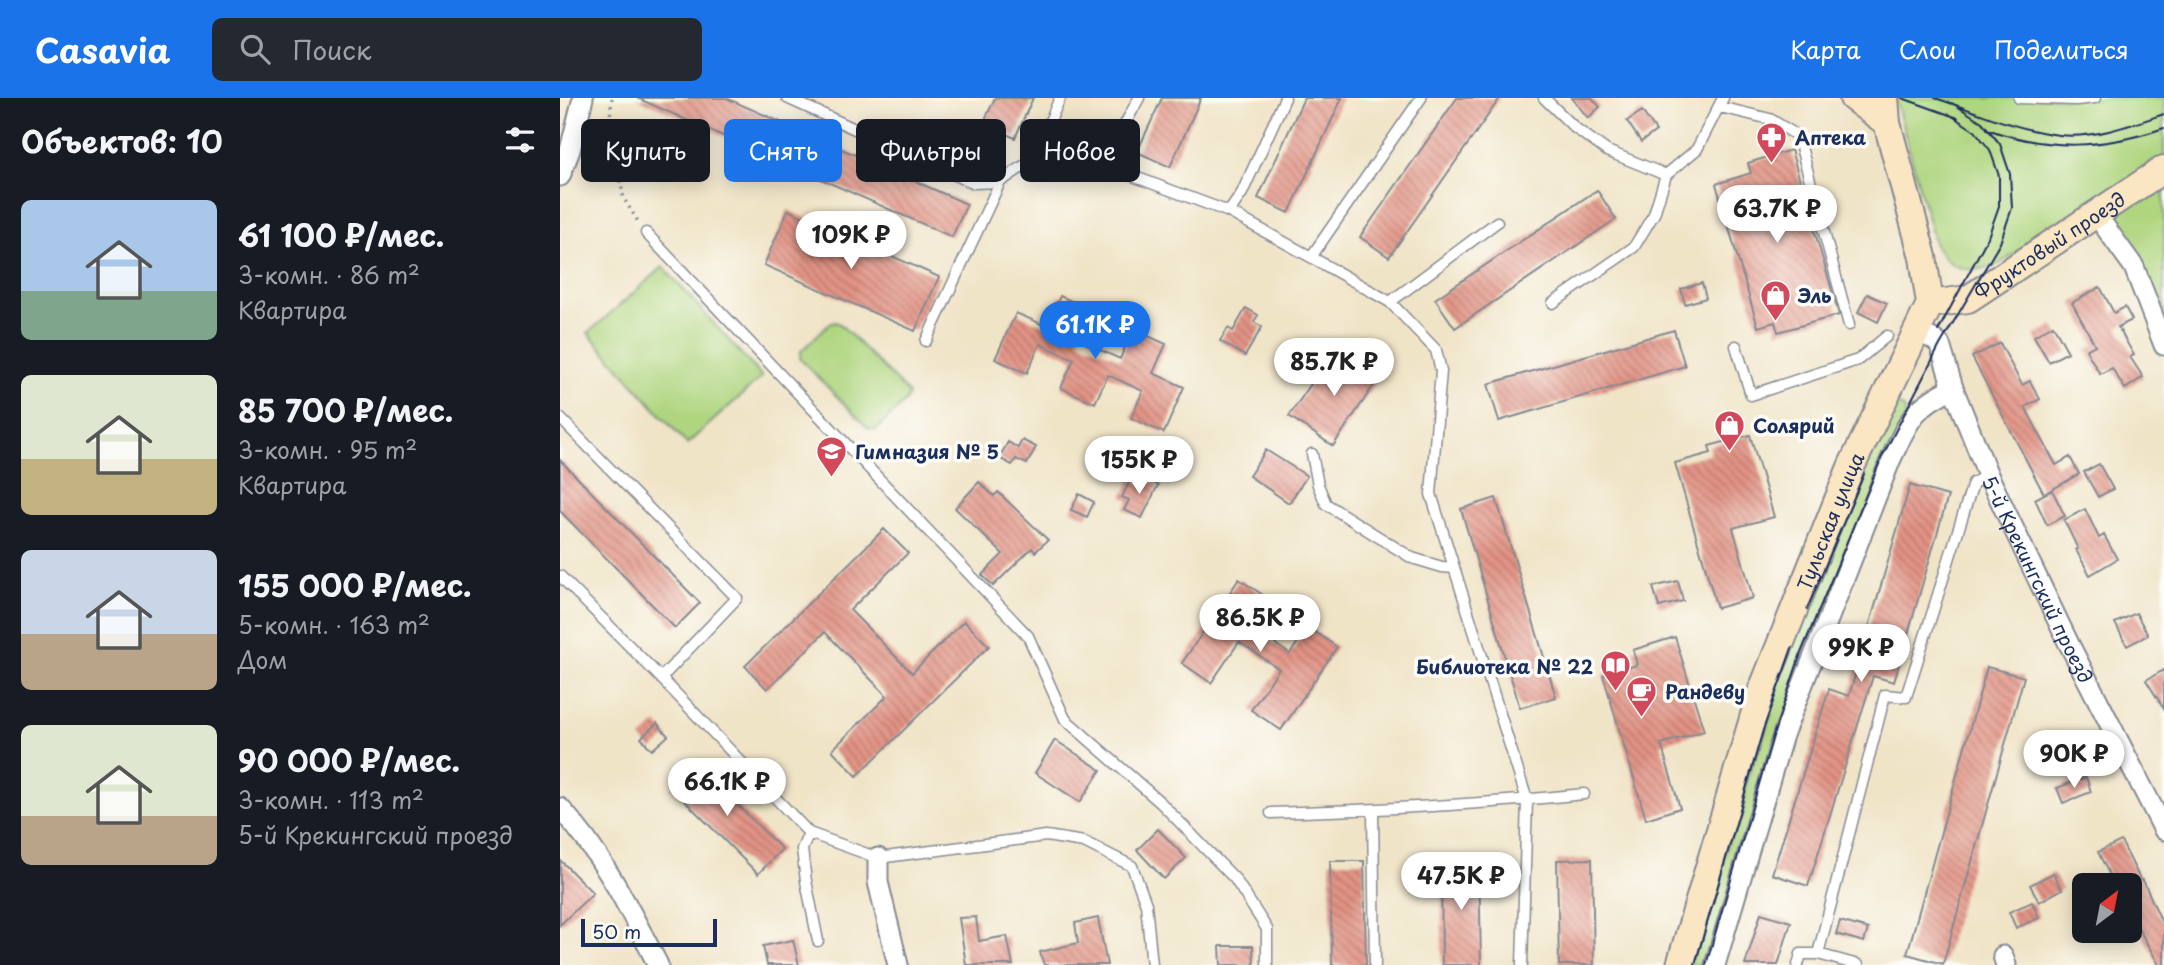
<!DOCTYPE html>
<html lang="ru">
<head>
<meta charset="utf-8">
<style>
	:root { --surface:#171b24; --page:#242831; --text:#f1f3f6; --muted:#9ea1a6; --accent:#1a73e8 }
	body { margin:0; font-family:"Playpen Sans",sans-serif; background:var(--page); color:var(--text); height:100vh; display:flex; flex-direction:column; font-size:26px; white-space:nowrap }
	* { box-sizing:border-box; margin:0 }
	p { font-size:23px; color:var(--muted) }
	.icon { flex:none; width:38px; height:38px; fill:none; stroke:currentColor; stroke-width:2; stroke-linecap:round; stroke-linejoin:round }
	.map { position:relative; flex:1; overflow:hidden }
	.drawer { display:flex; flex-direction:column; background:var(--surface); width:560px }
	.drawer>* { flex:none }
	.guide { position:absolute; left:21px; top:21px; width:665px; height:63px; display:flex; gap:14px }
	.needle { width:46px; rotate:32deg }
	.buttons { position:absolute; left:1512px; top:775px; display:grid; gap:14px }
	.buttons a { display:grid; place-items:center; width:70px; height:70px; border-radius:10px; background:var(--surface); box-shadow:0 4px 18px #0003; font-size:35px }
	.scale { position:absolute; left:21px; bottom:18px; width:136px; box-sizing:border-box; padding-left:7px; border:4px solid #1b2f5e; border-top:0; font-size:19px; line-height:24px; white-space:nowrap; color:#1b2f5e; -webkit-text-stroke:5px #fdfcf7; paint-order:stroke }
	.price { position:absolute; translate:-50% -60px; padding:0 16px; border-radius:24px; background:#fff; color:#222; font-size:23px; line-height:46px; filter:drop-shadow(0 2px 4px #0008) }
	.price::after { content:''; position:absolute; left:50%; top:42px; width:21px; height:16px; margin-left:-10px; background:inherit; clip-path:polygon(0 0,100% 0,50% 100%) }
	.price.on { background:var(--accent); color:#fff }
	ul { padding:0; list-style:none }
	li { display:flex; align-items:center; gap:21px; height:175px; padding:0 21px }
	li span { display:grid; place-items:center; flex:none; width:196px; height:140px; border-radius:10px; color:#555 }
	li>.icon { margin-inline-start:auto }
	span .icon { width:84px; height:84px; fill:#fffc; stroke-width:1 }
	li b { font-size:30px }
	h2 { display:flex; justify-content:space-between; align-items:center; height:84px; padding:0 21px; font-size:30px }
	.tag { padding:0 24px; border-radius:10px; background:var(--surface); box-shadow:0 4px 18px #0003; font-size:24px; line-height:63px }
	.tag.on { background:var(--accent); color:#fff }
	header { display:flex; align-items:center; gap:42px; box-sizing:border-box; height:98px; padding:0 35px; background:var(--accent); color:#fff }
	header strong { font-size:33px }
	nav { display:flex; gap:38px; margin-inline-start:auto; font-size:24px }
	.search { width:490px; height:63px; background:var(--page); display:flex; align-items:center; gap:18px; box-sizing:border-box; padding:0 24px; border-radius:10px; color:var(--muted); font-size:26px }
	main { display:flex; flex:1; min-height:0 }
	.map>svg:first-child { display:block }
	.grass { fill:#afd57f; stroke:#65826e; stroke-width:2 }
	.building { fill:url(#building-back-hatch) }
	.lines { fill:none; stroke-linecap:round; stroke-linejoin:round }
	.lane-casing { stroke:#868a92; stroke-width:13 }
	.street-casing { stroke:#868a92; stroke-width:23 }
	.secondary-casing { stroke:#868a92; stroke-width:30 }
	.path { stroke:#868a92; stroke-width:3.5; stroke-dasharray:2 5; stroke-linecap:butt }
	.lane { stroke:#fff; stroke-width:10 }
	.street { stroke:#fff; stroke-width:19 }
	.secondary { stroke:#fbe6c3; stroke-width:26 }
	.tram { stroke:#1b2f5e; stroke-width:2 }
	.labels { text-anchor:middle; dominant-baseline:central; stroke-width:7; stroke-linejoin:round; paint-order:stroke }
	.poi-label { font-size:19px; font-weight:bold; fill:#1b2f5e; stroke:#fdfcf7; text-anchor:start }
	.street-label { font-size:19px; fill:#1b2f5e; stroke:#fdfcf7 }
</style>
</head>
<body>
<header>
<strong>Casavia</strong>
<div class="search"><svg class="icon" aria-label="search" viewBox="0 0 24 24"><circle cx="10" cy="10" r="6"/><path d="M15 15l6 6"/></svg>Поиск</div>
<nav><a>Карта</a><a>Слои</a><a>Поделиться</a></nav>
</header>
<main>
<section class="drawer">
<h2>Объектов: 10<svg class="icon" aria-label="filters" viewBox="0 0 24 24"><path d="M4 7h16M4 17h16"/><circle cx="9" cy="7" r="2"/><circle cx="15" cy="17" r="2"/></svg></h2>
<ul>
<li><span style="background:linear-gradient(#a9c7e8 65%,#7fa58c 0)"><svg class="icon" aria-label="home" viewBox="0 0 24 24"><path d="M3 11l9-7 9 7M6 9v11h12V9"/></svg></span><div><b>61 100 ₽/мес.</b><p>3-комн. · 86 m²</p><p>Квартира</p></div></li>
<li><span style="background:linear-gradient(#dfe7d0 60%,#c2b280 0)"><svg class="icon" aria-label="home" viewBox="0 0 24 24"><path d="M3 11l9-7 9 7M6 9v11h12V9"/></svg></span><div><b>85 700 ₽/мес.</b><p>3-комн. · 95 m²</p><p>Квартира</p></div></li>
<li><span style="background:linear-gradient(#c9d6e8 60%,#b9a48a 0)"><svg class="icon" aria-label="home" viewBox="0 0 24 24"><path d="M3 11l9-7 9 7M6 9v11h12V9"/></svg></span><div><b>155 000 ₽/мес.</b><p>5-комн. · 163 m²</p><p>Дом</p></div></li>
<li><span style="background:linear-gradient(#dfe7d0 65%,#b9a48a 0)"><svg class="icon" aria-label="home" viewBox="0 0 24 24"><path d="M3 11l9-7 9 7M6 9v11h12V9"/></svg></span><div><b>90 000 ₽/мес.</b><p>3-комн. · 113 m²</p><p>5-й Крекингский проезд</p></div></li>
</ul>
</section>
<div class="map">
<svg width="1604" height="867" viewBox="0 0 1604 867">
	<defs>
		<pattern id="building-back-hatch" width="6" height="6" patternUnits="userSpaceOnUse" patternTransform="scale(1.75)"><rect width="6" height="6" fill="#e29384"/><path d="M-1 5l2 2M0 0l6 6M5-1l2 2" fill="none" stroke="#b6786f"/></pattern>
	</defs>
	<rect width="100%" height="100%" fill="#fdfcf7"/>
	<filter id="ink" filterUnits="userSpaceOnUse"><feTurbulence type="fractalNoise" baseFrequency=".0143" numOctaves="2"/><feDisplacementMap in="SourceGraphic" scale="14" xChannelSelector="R" yChannelSelector="G"/><feConvolveMatrix kernelMatrix="1 2 1 2 8 2 1 2 1" color-interpolation-filters="sRGB"/></filter>
	<filter id="wash" filterUnits="userSpaceOnUse"><feTurbulence type="fractalNoise" baseFrequency=".00686" numOctaves="4" result="noise"/><feDisplacementMap in="SourceGraphic" scale="28" xChannelSelector="R" yChannelSelector="G"/><feGaussianBlur stdDeviation="1.57" result="paint"/><feColorMatrix in="noise" values="0 0 0 0 0 0 0 0 0 0 0 0 0 0 0 0 0 1.4 0 .05"/><feComposite in="paint" operator="in"/></filter>
	<g filter="url(#wash)">
		<rect width="100%" height="100%" fill="#f0e4c7"/>
		<path class="grass" d="M1335 0H1604V59L1436 168C1409 175 1390 173 1375 147Z
			M1604 82V221L1581 165 1558 129 1557 119 1563 108Z
			M103 169 202 279 127 346 28 235Z
			M275 224 280 226 347 294 348 298 345 304 316 332 308 330 240 261 241 253 269 226Z
			M1337 307 1344 310 1346 317 1151 867H1130L1228 548 1328 314Z"/>
		<g id="blocks">
			<path class="building" d="M77 0H166L407 106 392 139Z
				M435 0H473L455 40 423 26Z
				M602 0H641L610 69 577 54Z
				M744 0H782L729 115 698 100Z
				M897 0H940L829 159 800 139Z
				M1012 0H1032L1040 9 1028 20Z
				M1082 13 1096 33 1081 44 1067 23Z
				M1231 52 1279 217 1218 234 1215 224 1198 229 1156 86 1191 75 1188 65Z
				M1037 92 1056 121 895 230 875 201Z
				M228 112 379 179 355 233 204 167Z
				M1142 185 1146 200 1125 206 1121 191Z
				M1540 189 1554 215 1565 209 1572 222 1558 229 1574 257 1570 259 1583 279 1565 291 1552 270 1540 276 1526 252 1535 247 1512 205Z
				M1307 196 1327 205 1318 224 1298 214Z
				M500 198 532 212 518 242 560 261 573 231 606 246 593 275 624 289 604 335 571 320 583 293 548 277 535 305 501 290 514 261 480 246 467 275 435 261 456 215 486 228Z
				M686 210 698 217 694 224 702 229 685 258 660 243 668 230 673 233Z
				M1493 227 1508 254 1489 264 1474 238Z
				M1114 232 1125 268 939 323 928 286Z
				M1440 245 1462 287 1470 283 1480 301 1465 309 1496 367 1510 359 1519 376 1484 396 1412 259Z
				M775 251 818 281 773 348 729 318Z
				M1190 337 1214 419 1173 430 1193 500 1157 510 1115 365 1151 355 1149 348Z
				M462 342 476 349 467 366 456 361 452 367 439 360 448 344 458 350Z
				M706 352 747 378 729 405 689 378Z
				M0 362 140 505 115 530 0 413Z
				M1539 366 1553 391 1538 399 1524 374Z
				M584 380 598 387 582 420 564 412 569 402 562 399 571 381 581 386Z
				M419 384 434 398 438 394 488 442 475 454 472 450 433 488 422 477 443 456 395 410Z
				M1350 387 1388 398 1334 584 1313 578 1248 788 1212 776 1269 591 1289 598Z
				M1492 392 1505 418 1487 427 1475 401Z
				M519 396 534 404 527 419 511 412Z
				M936 400 996 599 960 610 901 411Z
				M1525 411 1539 440 1544 437 1557 461 1530 477 1516 452 1518 451 1504 422Z
				M324 431 348 455 290 512 352 575 404 523 429 548 297 678 272 652 327 598 265 534 207 591 185 568Z
				M679 481 709 501 690 529 730 556 748 529 777 549 721 632 691 612 719 571 679 544 651 585 622 565Z
				M1118 483 1123 503 1099 509 1093 489Z
				M1576 515 1588 537 1567 548 1555 525Z
				M1115 539 1144 633 1101 646 1120 710 1086 721 1043 577 1077 567 1073 552Z
				M1427 569 1464 579 1383 866 1347 856Z
				M1604 572V611L1586 582Z
				M97 625 108 638 92 652 81 640Z
				M495 642 541 672 520 704 475 675Z
				M135 665 222 751 198 776 111 689Z
				M1526 679 1531 694 1503 705 1497 690Z
				M598 731 626 760 604 781 577 752Z
				M1561 743 1581 783 1583 782 1604 829V867H1599L1579 831 1570 835V788H1555L1538 754Z
				M919 761 921 867H882L881 762Z
				M1032 761 1034 867H999L997 762Z
				M0 762 33 795 0 827Z
				M770 763H804L806 867H772Z
				M1493 775 1502 791 1479 804 1470 787Z
				M1472 804 1479 820 1456 830 1449 814Z
				M1201 815 1231 824 1218 867H1185Z
				M416 819 419 843 447 838 453 867H406L399 820Z
				M538 820 547 867H484L480 854 518 845 515 825Z
				M1280 823 1308 831 1304 844 1276 836Z
				M233 842 239 867H207L203 848Z
				M660 848H693L694 867H661Z"/>
		</g>
	</g>
	<g filter="url(#ink)">
		<use href="#blocks" fill-opacity="0" stroke="#868a92" stroke-width="2"/>
		<g class="lines">
			<defs>
				<path id="lane" d="M227 0 413 85 440 84 475 60 501 58 543 67 669 114 751 159 830 204 876 252 881 273 871 396 967 702 962 867
					M500 0 490 23 501 58
					M984 0 1015 30 1047 53 1106 77 1137 51 1163 0
					M1459 0 1516 2 1535 0
					M1160 9 1210 21 1238 38 1289 227
					M543 67 579 0
					M669 114 682 95 725 0
					M86 135 468 538 505 621 601 705 675 781 707 831V867
					M751 159 861 0
					M830 204 937 124
					M993 205 1074 149 1094 116 1106 77
					M366 243 440 84
					M1176 248 1191 297 1298 262 1327 238
					M0 320 177 500 101 580 0 478
					M752 356 758 387 766 406 852 460 882 469 894 470
					M101 580 249 735 318 760 486 738 524 744 572 768 586 806 592 867
					M813 712 815 867
					M711 715C816 712 920 707 1024 696
					M249 735 242 751 246 783 258 843
					M1258 856 1325 597 1346 599 1413 385 1428 377
					M1238 867 1241 856H1258L1298 867"/>
				<g id="street">
					<path d="M0 78 10 52 23 0"/>
					<path d="M1535 115 1574 169 1604 247"/>
					<path id="s1" d="M1358 234 1373 241 1380 247 1393 290 1428 377 1508 544 1604 732"/>
					<path d="M0 710C42 755 70 812 98 867"/>
					<path d="M318 760V784L338 867"/>
					<path d="M1443 858 1446 867"/>
					<path d="M1155 867 1223 637 1330 363C1349 323 1351 310 1393 290"/>
				</g>
				<g id="secondary">
					<path d="M1293 0 1327 25"/>
					<path id="s2" d="M1370 206 1408 201 1604 71"/>
					<path id="s3" d="M1120 867 1200 597 1291 369 1370 206 1363 159 1327 25 1325 0"/>
				</g>
			</defs>
			<use href="#lane" class="lane-casing"/>
			<use href="#street" class="street-casing"/>
			<use href="#secondary" class="secondary-casing"/>
			<path class="path" d="M52 0 49 29 64 101 79 125"/>
			<use href="#lane" class="lane"/>
			<use href="#street" class="street"/>
			<use href="#secondary" class="secondary"/>
			<path class="tram" d="M1342 0 1398 20
				M1375 0C1416 13 1456 32 1499 37 1534 41 1571 27 1604 16
				M1427 31C1488 53 1543 51 1604 30
				M1378 233 1428 139 1439 108V78L1430 52 1415 33 1389 16
				M1247 511 1304 376
				M1135 867 1203 632 1232 550
				M1146 867 1214 635 1241 555 1322 359 1380 247 1440 145 1452 110 1450 76 1440 46 1422 24 1392 5"/>
		</g>
	</g>
	<defs>
		<symbol id="pharmacy-pin" viewBox="-11 -11 22 30"><path d="M0 17L-7.5 6A9.5 9.5 0 1 1 7.5 6Z" fill="#d1495b" stroke="#fdfcf7"/><path d="M-2-6h4v4h4v4h-4v4h-4v-4h-4v-4h4Z" fill="#fff"/></symbol>
		<symbol id="shop-pin" viewBox="-11 -11 22 30"><path d="M0 17L-7.5 6A9.5 9.5 0 1 1 7.5 6Z" fill="#d1495b" stroke="#fdfcf7"/><path d="M-5-2.5h2.3a2.7 3.5 0 0 1 5.4 0H5L5.5 6h-11ZM-1.5-2.5h3a1.5 2.3 0 0 0-3 0Z" fill="#fff"/></symbol>
		<symbol id="school-pin" viewBox="-11 -11 22 30"><path d="M0 17L-7.5 6A9.5 9.5 0 1 1 7.5 6Z" fill="#d1495b" stroke="#fdfcf7"/><path d="M0-5L7-2L0 1L-7-2ZM-4 1L0 2.5L4 1V4Q0 6-4 4Z" fill="#fff"/></symbol>
		<symbol id="library-pin" viewBox="-11 -11 22 30"><path d="M0 17L-7.5 6A9.5 9.5 0 1 1 7.5 6Z" fill="#d1495b" stroke="#fdfcf7"/><path d="M-6-4Q-3-5.5-.7-3.5V5Q-3 3-6 4ZM6-4Q3-5.5 .7-3.5V5Q3 3 6 4Z" fill="#fff"/></symbol>
		<symbol id="cafe-pin" viewBox="-11 -11 22 30"><path d="M0 17L-7.5 6A9.5 9.5 0 1 1 7.5 6Z" fill="#d1495b" stroke="#fdfcf7"/><path d="M-5.5-4.5H6V0H3Q3 3.5 0 3.5H-2.5Q-5.5 3.5-5.5 0ZM3-3.2v2h1.7v-2ZM-6 4.5H4V6H-6Z" fill="#fff"/></symbol>
	</defs>
	<g fill-rule="evenodd">
		<use href="#pharmacy-pin" x="1194" y="22" width="35" height="47"/>
		<use href="#shop-pin" x="1198" y="180" width="35" height="47"/>
		<use href="#shop-pin" x="1152" y="310" width="35" height="47"/>
		<use href="#school-pin" x="254" y="336" width="35" height="47"/>
		<use href="#library-pin" x="1038" y="550" width="35" height="47"/>
		<use href="#cafe-pin" x="1064" y="576" width="35" height="47"/>
	</g>
	<g class="labels">
		<g class="poi-label">
			<text x="1235" y="39">Аптека</text>
			<text x="1238" y="197">Эль</text>
			<text x="1193" y="327">Солярий</text>
			<text x="295" y="353">Гимназия № 5</text>
			<text x="1033" y="568" text-anchor="end">Библиотека № 22</text>
			<text x="1105" y="593">Рандеву</text>
		</g>
		<g class="street-label">
			<text stroke="none"><textPath href="#s2" startOffset="136">Фруктовый проезд</textPath></text>
			<text stroke="none"><textPath href="#s3" startOffset="469">Тульская улица</textPath></text>
			<text stroke="none"><textPath href="#s1" startOffset="280">5-й Крекингский проезд</textPath></text>
		</g>
	</g>
</svg>
<div class="buttons">
<a><svg class="needle" viewBox="-14 -14 28 28"><path d="M0-13l5 13h-10z" fill="#e53935"/><path d="M0 13l5-13h-10z" fill="#9ea1a6"/></svg></a>
</div>
<div class="scale">50 m</div>
<b class="price" style="left:1217px;top:147px">63.7K ₽</b>
<b class="price" style="left:291px;top:173px">109K ₽</b>
<b class="price on" style="left:535px;top:263px">61.1K ₽</b>
<b class="price" style="left:774px;top:300px">85.7K ₽</b>
<b class="price" style="left:579px;top:398px">155K ₽</b>
<b class="price" style="left:700px;top:556px">86.5K ₽</b>
<b class="price" style="left:1301px;top:586px">99K ₽</b>
<b class="price" style="left:1514px;top:692px">90K ₽</b>
<b class="price" style="left:167px;top:720px">66.1K ₽</b>
<b class="price" style="left:901px;top:814px">47.5K ₽</b>
<div class="guide">
<a class="tag">Купить</a>
<a class="tag on">Снять</a>
<a class="tag">Фильтры</a>
<a class="tag">Новое</a>
</div>
</div>
</main>
</body>
</html>
